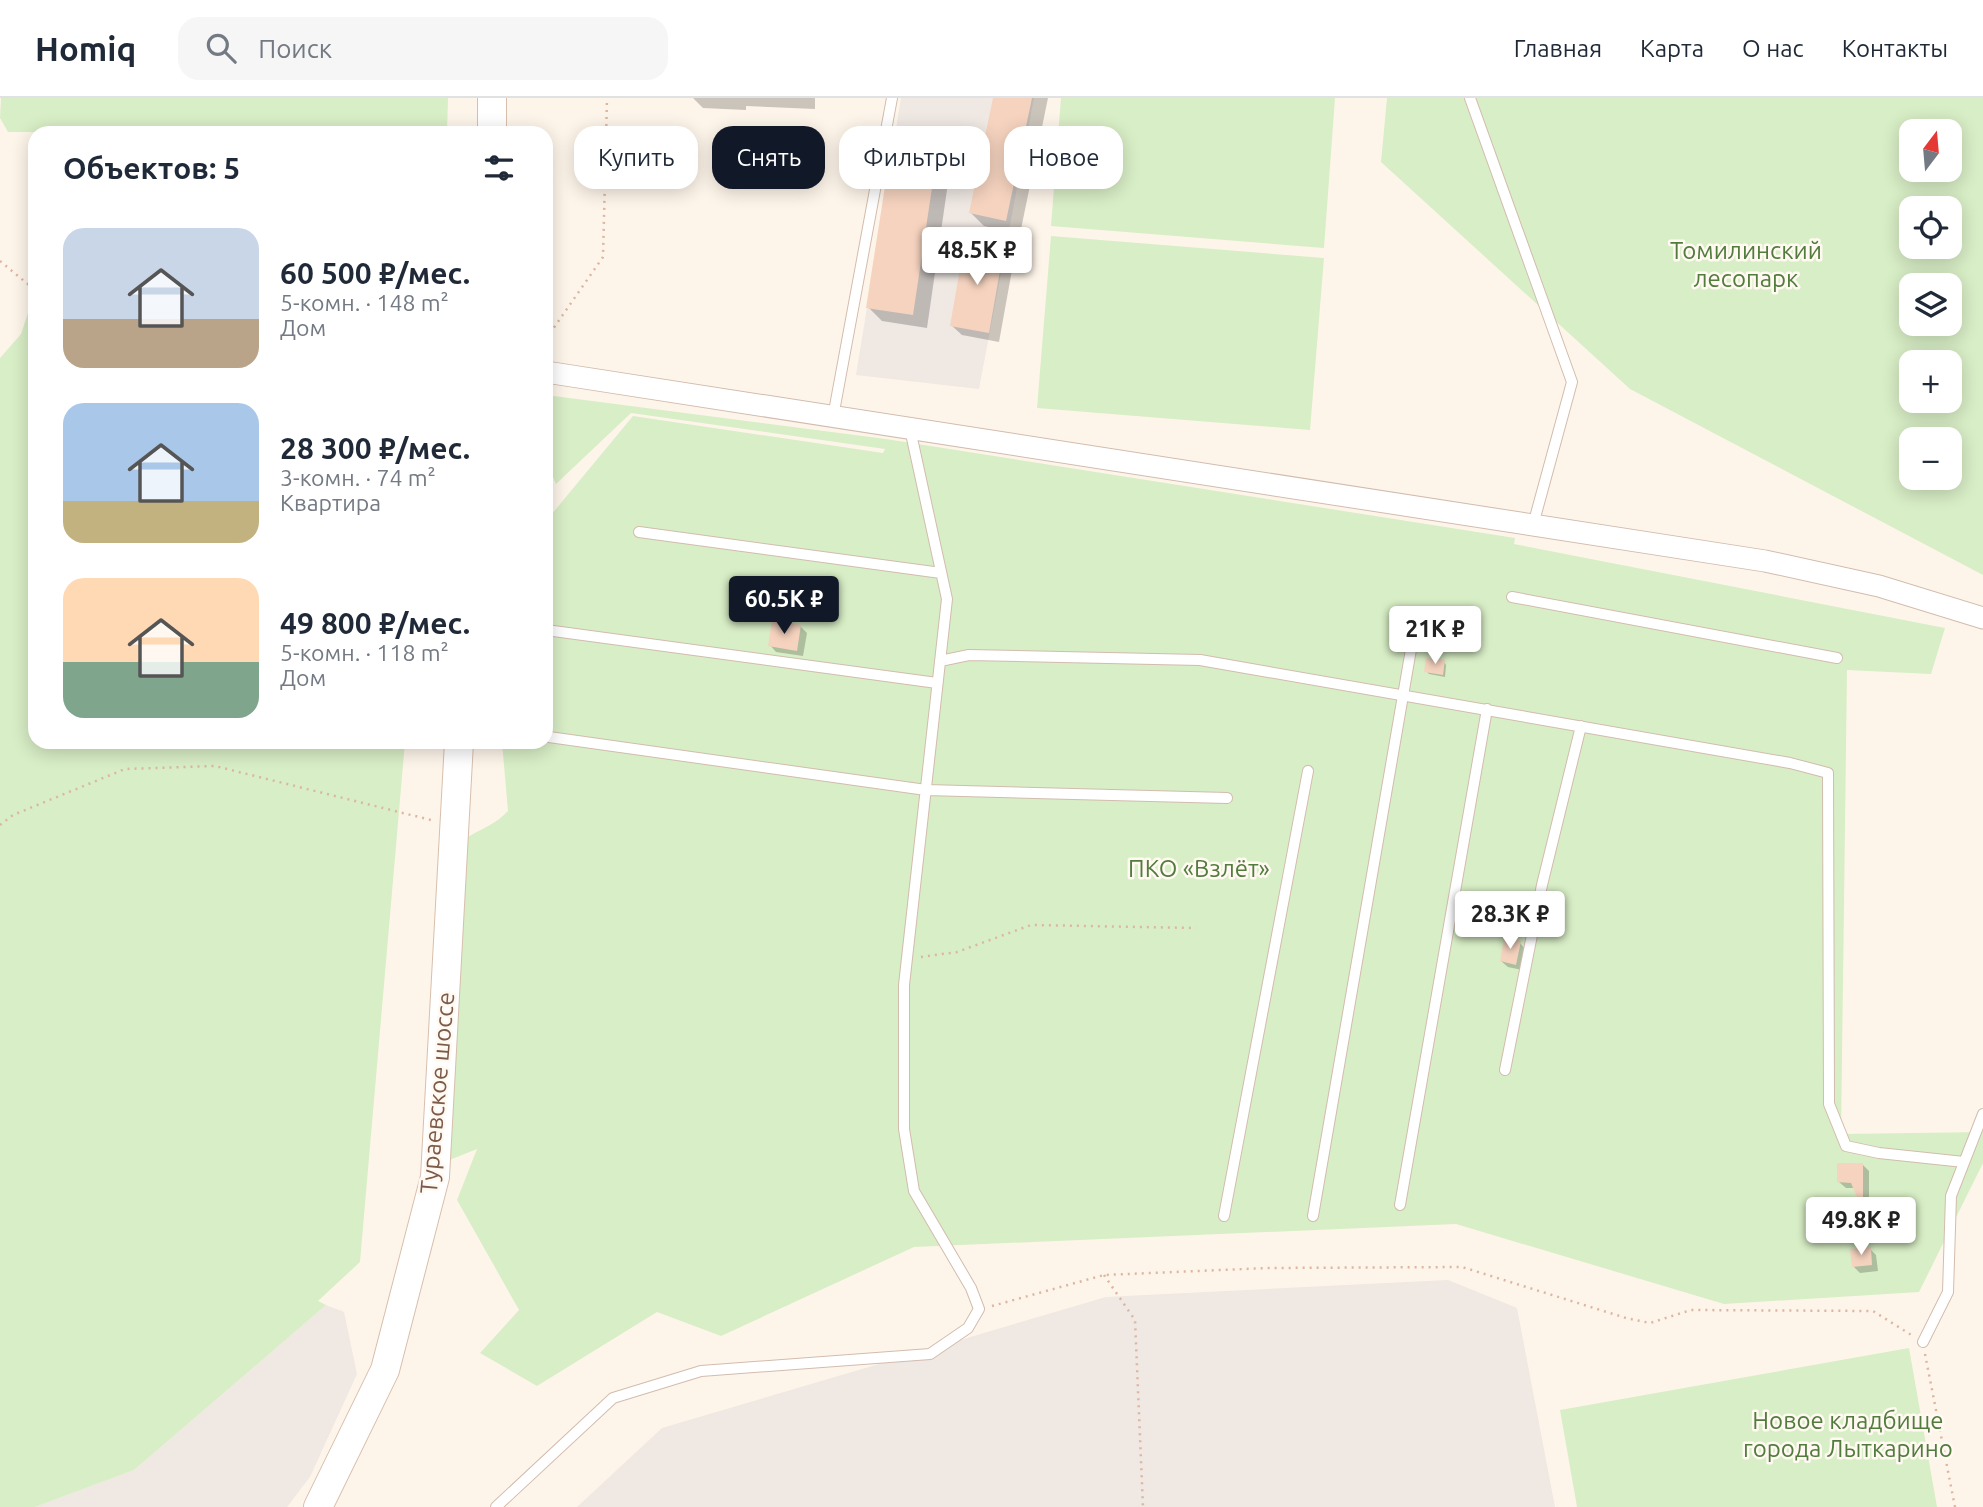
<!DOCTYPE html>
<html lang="ru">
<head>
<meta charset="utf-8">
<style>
	:root { --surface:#fff; --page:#f6f6f7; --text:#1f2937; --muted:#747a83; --line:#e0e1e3; --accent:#111827 }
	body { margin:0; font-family:Ubuntu,sans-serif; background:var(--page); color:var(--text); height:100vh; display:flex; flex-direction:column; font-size:26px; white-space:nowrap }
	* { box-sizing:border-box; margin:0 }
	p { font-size:23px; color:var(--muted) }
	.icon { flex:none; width:38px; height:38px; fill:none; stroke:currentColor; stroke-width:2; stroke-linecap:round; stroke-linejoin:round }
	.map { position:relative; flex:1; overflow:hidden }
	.sheet { position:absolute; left:28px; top:28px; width:525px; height:623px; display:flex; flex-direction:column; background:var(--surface); border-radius:21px; box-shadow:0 4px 18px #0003 }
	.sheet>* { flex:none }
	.hud { position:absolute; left:574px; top:28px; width:665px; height:63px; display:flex; gap:14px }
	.needle { width:46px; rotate:16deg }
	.fabs { position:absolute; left:1899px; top:21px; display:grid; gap:14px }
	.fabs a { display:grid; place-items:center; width:63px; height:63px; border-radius:14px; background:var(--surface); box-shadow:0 4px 18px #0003; font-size:35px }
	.price { position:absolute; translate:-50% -60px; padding:0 16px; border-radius:7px; background:#fff; color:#222; font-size:23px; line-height:46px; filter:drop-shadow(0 2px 4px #0008) }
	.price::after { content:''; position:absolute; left:50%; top:42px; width:21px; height:16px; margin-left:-10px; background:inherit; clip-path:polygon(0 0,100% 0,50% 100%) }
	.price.on { background:var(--accent); color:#fff }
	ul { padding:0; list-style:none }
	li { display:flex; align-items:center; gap:21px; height:175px; padding:0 35px }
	li span { display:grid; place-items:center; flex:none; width:196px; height:140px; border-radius:21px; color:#555 }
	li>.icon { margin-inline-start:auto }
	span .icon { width:84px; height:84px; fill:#fffc; stroke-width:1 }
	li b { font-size:30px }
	h2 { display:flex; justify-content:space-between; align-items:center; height:84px; padding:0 35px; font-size:30px }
	.tag { padding:0 24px; border-radius:21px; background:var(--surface); box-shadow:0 4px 18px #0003; font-size:24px; line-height:63px }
	.tag.on { background:var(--accent); color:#fff }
	header { display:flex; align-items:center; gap:42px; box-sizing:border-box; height:98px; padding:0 35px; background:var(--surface); border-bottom:2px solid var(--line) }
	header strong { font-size:33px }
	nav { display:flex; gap:38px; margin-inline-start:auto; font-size:24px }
	.search { width:490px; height:63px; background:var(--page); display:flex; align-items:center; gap:18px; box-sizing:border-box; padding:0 24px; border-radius:21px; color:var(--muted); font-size:26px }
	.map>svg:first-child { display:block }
	.industrial { fill:#efe8e3 }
	.green { fill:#d8eec6; fill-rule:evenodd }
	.shadow { fill:#0003 }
	.building { fill:#f5d3bf }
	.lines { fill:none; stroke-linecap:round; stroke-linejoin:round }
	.service-casing { stroke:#d2bcae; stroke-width:12 }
	.minor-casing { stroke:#d2bcae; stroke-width:23 }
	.secondary-casing { stroke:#d8bfad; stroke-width:30 }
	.path { stroke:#dcb6a1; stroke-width:2.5; stroke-dasharray:2 5; stroke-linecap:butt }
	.service { stroke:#fff; stroke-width:10 }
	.minor { stroke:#fff; stroke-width:21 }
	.secondary { stroke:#fff; stroke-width:28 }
	.labels { text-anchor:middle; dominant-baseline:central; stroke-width:5; stroke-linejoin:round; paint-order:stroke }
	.park-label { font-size:24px; fill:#527c3e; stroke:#fff9f2 }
	.street-label { font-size:24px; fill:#7c5a4a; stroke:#fff9f2 }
</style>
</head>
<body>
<header>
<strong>Homiq</strong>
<div class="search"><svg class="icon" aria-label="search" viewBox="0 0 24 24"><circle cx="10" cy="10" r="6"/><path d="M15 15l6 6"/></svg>Поиск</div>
<nav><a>Главная</a><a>Карта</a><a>О нас</a><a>Контакты</a></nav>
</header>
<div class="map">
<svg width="1983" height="1409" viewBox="0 0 1983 1409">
	<rect width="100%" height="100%" fill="#fef5ea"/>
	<path class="industrial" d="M901 0H1034L979 291 856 277Z
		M1448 1182 1517 1210 1555 1409H577L662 1330 1106 1199Z
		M326 1207 344 1214 357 1276 310 1379 287 1409H35L134 1372Z"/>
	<path class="green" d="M1 0H448L447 35 8 34 0 20Z
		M1061 0H1335L1324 150 1051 128Z
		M1387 0H1983V477L1630 291 1381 64ZM1911 33H1950V72H1911ZM1911 110H1950V149H1911ZM1911 187H1950V226H1911ZM1911 264H1950V303H1911ZM1911 341H1950V380H1911Z
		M1051 138 1324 160 1310 332 1037 310Z
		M35 194V644H405L360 1164 318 1203 326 1207 134 1372 35 1409H0V260L21 236Z
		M546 297 886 341 1515 440 1514 446 1945 530 1931 576 1847 572 1841 1036 1983 1034V1065L1919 1194 1724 1206 1456 1126 914 1149 721 1238 657 1214 537 1288 480 1255 519 1212 457 1102 477 1051 447 1063 466 740C481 731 496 726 508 713L502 644H546V423L633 318 883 355 885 351 631 315 556 386 546 363Z
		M1909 1250 1937 1409H1577L1560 1312Z"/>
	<path class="shadow" d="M693 0H815V11L746 8V12L703 10Z
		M994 0H1048L1020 136 984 128 970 114Z
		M936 64 949 78 927 230 882 223 868 209Z
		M1004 151 1014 161 999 244 962 237 951 227Z
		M800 528 807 535 803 558 776 554 770 547Z
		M1444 564 1446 567 1445 579 1429 576 1426 573Z
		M1520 845 1526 852 1522 872 1508 869 1501 863Z
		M1863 1067 1869 1073V1116L1864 1112 1855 1090H1846L1839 1084Z
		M1870 1151 1876 1157 1878 1173 1860 1175 1853 1168Z"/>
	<path class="building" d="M993 0H1032L1006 123 969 115Z
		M890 56 936 63 913 217 866 210Z
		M965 142 1004 150 989 235 950 228Z
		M772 522 801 527 797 553 768 548Z
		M1426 560 1445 562 1443 577 1424 574Z
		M1504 840 1521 843 1516 867 1500 863Z
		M1837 1065H1863V1113L1851 1085 1837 1084Z
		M1871 1149 1872 1167 1852 1169 1850 1151Z"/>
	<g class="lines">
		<defs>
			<path id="service" d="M1470 0 1572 284 1533 427
				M833 319 892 0
				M639 434 941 475
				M1512 499 1837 560
				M546 532 937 585
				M940 563 969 557 1200 562 1790 665 1828 675 1829 1006 1846 1048 1879 1055 1964 1064
				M549 639 926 692 1227 700
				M1505 972 1542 787 1581 628
				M1400 1107 1487 611
				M1224 1118 1308 673
				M1313 1118 1414 534
				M1923 1244 1948 1194 1951 1098 1983 1016
				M496 1409 613 1300 701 1273 930 1256 968 1230 979 1211 971 1190 914 1093 904 1031V887L947 501 910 331"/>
			<path id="minor" d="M546 274 1765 463 1879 488 1983 520"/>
			<path id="secondary" d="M492 35V0
				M318 1409 385 1272 435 1079 459 644"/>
		</defs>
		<use href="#service" class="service-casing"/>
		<use href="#minor" class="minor-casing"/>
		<use href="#secondary" class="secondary-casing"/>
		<path class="path" d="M0 163 35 192
			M546 241 603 159 607 0
			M0 727 13 717 125 671 215 668 431 722
			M921 859 957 854 1031 827 1196 830
			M1104 1177 1135 1222 1143 1409
			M992 1208 1104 1177 1268 1170 1462 1169 1626 1220 1650 1225 1691 1212 1873 1213 1913 1238
			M1925 1256 1955 1409"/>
		<use href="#service" class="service"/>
		<use href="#minor" class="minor"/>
		<use href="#secondary" class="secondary"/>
	</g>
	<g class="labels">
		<g class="park-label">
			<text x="1746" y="152">Томилинский<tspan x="1746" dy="28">лесопарк</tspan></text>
			<text x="1199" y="770">ПКО «Взлёт»</text>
			<text x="1848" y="1322">Новое кладбище<tspan x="1848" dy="28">города Лыткарино</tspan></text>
		</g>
		<g class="street-label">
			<text transform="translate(437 995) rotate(-85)">Тураевское шоссе</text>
		</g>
	</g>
</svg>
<div class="fabs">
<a><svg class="needle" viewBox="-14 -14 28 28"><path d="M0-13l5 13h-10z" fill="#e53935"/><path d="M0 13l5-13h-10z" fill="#747a83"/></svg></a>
<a><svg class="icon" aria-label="locate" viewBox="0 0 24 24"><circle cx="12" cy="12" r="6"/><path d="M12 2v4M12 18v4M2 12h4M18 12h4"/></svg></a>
<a><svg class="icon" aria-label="layers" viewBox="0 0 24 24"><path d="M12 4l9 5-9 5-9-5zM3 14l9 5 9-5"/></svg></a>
<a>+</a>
<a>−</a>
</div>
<b class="price" style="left:977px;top:189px">48.5K ₽</b>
<b class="price on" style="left:784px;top:538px">60.5K ₽</b>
<b class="price" style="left:1435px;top:568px">21K ₽</b>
<b class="price" style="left:1510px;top:853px">28.3K ₽</b>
<b class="price" style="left:1861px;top:1159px">49.8K ₽</b>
<div class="hud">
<a class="tag">Купить</a>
<a class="tag on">Снять</a>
<a class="tag">Фильтры</a>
<a class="tag">Новое</a>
</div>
<section class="sheet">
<h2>Объектов: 5<svg class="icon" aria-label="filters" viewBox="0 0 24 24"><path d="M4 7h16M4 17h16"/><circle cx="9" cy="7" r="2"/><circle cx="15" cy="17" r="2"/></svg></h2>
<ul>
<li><span style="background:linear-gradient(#c9d6e8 65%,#b9a48a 0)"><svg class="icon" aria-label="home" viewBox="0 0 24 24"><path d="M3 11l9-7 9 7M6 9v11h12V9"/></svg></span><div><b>60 500 ₽/мес.</b><p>5-комн. · 148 m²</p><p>Дом</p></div></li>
<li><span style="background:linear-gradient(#a9c7e8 70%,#c2b280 0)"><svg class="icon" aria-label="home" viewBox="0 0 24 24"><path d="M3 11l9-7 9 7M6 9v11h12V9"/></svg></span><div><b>28 300 ₽/мес.</b><p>3-комн. · 74 m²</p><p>Квартира</p></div></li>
<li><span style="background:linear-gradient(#ffd9b3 60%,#7fa58c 0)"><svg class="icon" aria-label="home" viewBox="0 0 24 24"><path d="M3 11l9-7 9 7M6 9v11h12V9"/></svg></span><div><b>49 800 ₽/мес.</b><p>5-комн. · 118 m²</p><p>Дом</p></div></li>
</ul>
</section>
</div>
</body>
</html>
